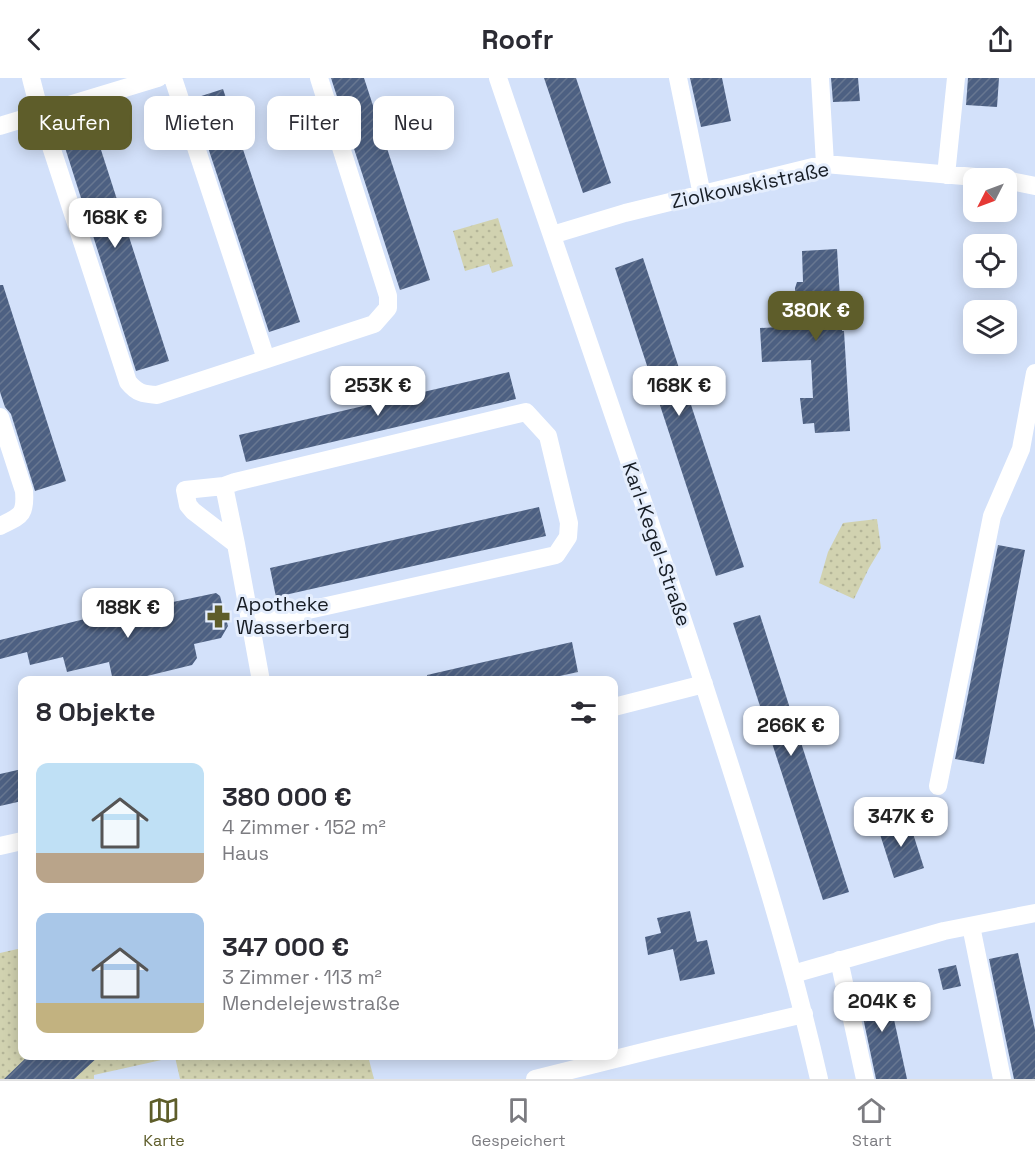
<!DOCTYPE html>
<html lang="de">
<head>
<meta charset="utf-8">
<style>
	:root { --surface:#fff; --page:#f2f2f3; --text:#2b2b33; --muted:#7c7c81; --line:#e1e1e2; --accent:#5e5d2a }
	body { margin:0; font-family:"Space Grotesk",sans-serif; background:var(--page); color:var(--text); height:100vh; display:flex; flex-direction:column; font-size:22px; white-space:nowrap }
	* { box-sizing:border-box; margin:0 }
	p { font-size:20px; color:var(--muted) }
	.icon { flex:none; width:33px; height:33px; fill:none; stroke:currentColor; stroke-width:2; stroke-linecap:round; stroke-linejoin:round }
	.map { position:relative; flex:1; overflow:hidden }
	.drawer { position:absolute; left:18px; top:598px; width:600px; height:384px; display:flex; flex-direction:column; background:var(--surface); border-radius:12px; box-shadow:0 3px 15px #0003 }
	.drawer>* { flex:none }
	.hud { position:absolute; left:18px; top:18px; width:600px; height:54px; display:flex; gap:12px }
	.needle { width:39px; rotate:228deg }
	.tools { position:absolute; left:963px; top:90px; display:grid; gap:12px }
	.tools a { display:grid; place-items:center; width:54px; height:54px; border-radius:12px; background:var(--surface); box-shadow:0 3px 15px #0003; font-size:30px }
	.price { position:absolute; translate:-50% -51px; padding:0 14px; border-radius:12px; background:#fff; color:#222; font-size:20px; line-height:39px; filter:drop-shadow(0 2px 3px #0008) }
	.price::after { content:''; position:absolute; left:50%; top:36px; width:18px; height:14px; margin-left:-9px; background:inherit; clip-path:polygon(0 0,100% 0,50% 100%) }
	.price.on { background:var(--accent); color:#fff }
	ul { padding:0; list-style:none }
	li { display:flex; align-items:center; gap:18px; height:150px; padding:0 18px }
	li span { display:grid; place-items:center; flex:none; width:168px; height:120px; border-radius:12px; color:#555 }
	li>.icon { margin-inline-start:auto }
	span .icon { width:72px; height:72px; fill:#fffc; stroke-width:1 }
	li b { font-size:26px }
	h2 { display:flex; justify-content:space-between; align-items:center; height:72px; padding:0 18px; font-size:26px }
	.pill { padding:0 21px; border-radius:12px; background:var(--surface); box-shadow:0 3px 15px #0003; font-size:21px; line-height:54px }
	.pill.on { background:var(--accent); color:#fff }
	header { display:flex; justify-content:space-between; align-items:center; height:78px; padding:0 18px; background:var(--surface); font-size:27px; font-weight:700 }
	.tabs { display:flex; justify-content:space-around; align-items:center; height:84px; border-top:2px solid var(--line); background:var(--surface); font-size:16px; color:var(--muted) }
	.tabs a { display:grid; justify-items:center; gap:3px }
	.tabs .on { color:var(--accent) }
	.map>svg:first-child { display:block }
	.grass { fill:url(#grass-dots) }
	.building { fill:url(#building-hatch) }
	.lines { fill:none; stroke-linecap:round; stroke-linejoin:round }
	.minor { stroke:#fff; stroke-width:18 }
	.labels { text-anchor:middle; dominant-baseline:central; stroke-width:6; stroke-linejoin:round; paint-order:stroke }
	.street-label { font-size:20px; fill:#171d25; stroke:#e5eefd }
	.poi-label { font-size:20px; fill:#171d25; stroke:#e5eefd; text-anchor:start }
</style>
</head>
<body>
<header><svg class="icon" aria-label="back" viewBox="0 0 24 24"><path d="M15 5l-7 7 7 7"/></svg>Roofr<svg class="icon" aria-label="share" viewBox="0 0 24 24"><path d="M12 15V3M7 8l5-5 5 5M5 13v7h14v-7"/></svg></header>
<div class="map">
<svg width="1035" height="1001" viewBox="0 0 1035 1001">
	<defs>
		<pattern id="grass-dots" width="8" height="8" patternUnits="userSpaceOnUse" patternTransform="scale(1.5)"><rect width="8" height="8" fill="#d1d2b0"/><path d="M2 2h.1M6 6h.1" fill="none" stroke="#b3b497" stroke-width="1.8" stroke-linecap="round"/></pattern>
		<pattern id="building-hatch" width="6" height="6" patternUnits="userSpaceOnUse" patternTransform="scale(1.5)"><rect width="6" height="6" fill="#4d6082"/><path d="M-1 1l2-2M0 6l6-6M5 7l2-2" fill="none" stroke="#687791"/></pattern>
	</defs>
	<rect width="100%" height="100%" fill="#d3e1fa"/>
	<path class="grass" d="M498 140 513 188 492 195 489 186 465 193 453 153Z
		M877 441 881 470 869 490 854 521 819 505 828 474 843 445Z
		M22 870V978H368L374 1001H180L175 979 94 997V1001H0V875Z"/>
	<path class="building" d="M331 0H364L430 202 400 212Z
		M544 0H576L611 105 583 115Z
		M690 0H722L731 43 701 49Z
		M831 0H858L860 23 833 24Z
		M968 0H999L997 29 966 27Z
		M223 11 300 244 269 254 192 21Z
		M93 47 169 283 136 293 61 57Z
		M837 171 842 253H844L850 353 815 355 814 345 803 346 800 320H813L811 282 762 284 760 250 796 248 795 210 797 204H803L802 173Z
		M643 180 744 489 716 498 615 190Z
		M0 207H3L66 403 35 413 11 336 5 329 0 314Z
		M509 294 516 321 246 384 239 357Z
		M539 429 546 458 276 519 270 490Z
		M998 467 1025 472 984 686 955 681Z
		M216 515 220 518 228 548 221 560 194 566 197 580 192 587 147 598 148 603H113L109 584 67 594 63 579 30 587 27 574 0 581V562L125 531V535L165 526 168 522 173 524Z
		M760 537 849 814 823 822 733 545Z
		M572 564 578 594 537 603H428L427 597Z
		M22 691V723L0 728V696Z
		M908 740 924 790 894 800 878 750Z
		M690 833 697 864 707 862 715 896 680 903 673 871 648 877 645 859 661 855 657 840Z
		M1018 875 1035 952V1001H1014L989 881Z
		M956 887 961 908 943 912 938 891Z
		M886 905 907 1001H876L857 911Z
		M28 978H99L74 1001H4Z"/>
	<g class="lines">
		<path class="minor" d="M31 0 40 35 128 304C137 315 143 316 157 317L374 246 388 230V218L319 0
			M173 0 266 281
			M498 0C567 204 639 406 705 610 747 739 789 869 819 1001
			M678 0 702 117
			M820 0 825 86
			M0 48 158 0
			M946 97 956 0
			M1006 102 1035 108
			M552 157 625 135 825 86 987 100
			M0 339 24 413C26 438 20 438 0 448
			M224 408 236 466 261 603
			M236 466 193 433 188 427 185 412 224 408 235 404 526 334 548 358 569 445 568 459 556 477 250 545
			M614 629 704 606
			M938 708 992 438 1021 371 1035 295
			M0 768 22 763
			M971 848 1002 1001
			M839 882 865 1001
			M793 896 944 853 1035 835
			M535 1001 659 970 804 936"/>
	</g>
	<defs>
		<symbol id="pharmacy-bare" viewBox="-9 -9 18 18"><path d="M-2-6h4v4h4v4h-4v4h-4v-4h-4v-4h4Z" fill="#5e5d2a" stroke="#e5eefd" stroke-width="2.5" paint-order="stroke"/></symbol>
	</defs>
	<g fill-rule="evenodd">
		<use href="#pharmacy-bare" x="202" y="522" width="33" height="33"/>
	</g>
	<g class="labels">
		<g class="street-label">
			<text transform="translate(750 107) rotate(-12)">Ziolkowskistraße</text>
			<text transform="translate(657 466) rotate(71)">Karl-Kegel-Straße</text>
		</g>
		<g class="poi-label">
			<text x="236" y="526">Apotheke<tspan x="236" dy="23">Wasserberg</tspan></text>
		</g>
	</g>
</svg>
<div class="tools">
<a><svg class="needle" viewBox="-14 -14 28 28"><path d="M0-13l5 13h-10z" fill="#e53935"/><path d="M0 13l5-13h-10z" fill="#7c7c81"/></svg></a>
<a><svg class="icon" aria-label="locate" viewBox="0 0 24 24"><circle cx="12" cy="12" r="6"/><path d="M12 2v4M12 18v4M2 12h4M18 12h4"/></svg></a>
<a><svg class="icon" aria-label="layers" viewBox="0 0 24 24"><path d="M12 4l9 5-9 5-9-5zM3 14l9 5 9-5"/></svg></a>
</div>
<b class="price" style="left:115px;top:171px">168K €</b>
<b class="price on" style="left:816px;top:264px">380K €</b>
<b class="price" style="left:378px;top:339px">253K €</b>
<b class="price" style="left:679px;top:339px">168K €</b>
<b class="price" style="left:128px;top:561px">188K €</b>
<b class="price" style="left:791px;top:679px">266K €</b>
<b class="price" style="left:901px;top:770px">347K €</b>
<b class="price" style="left:882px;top:955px">204K €</b>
<div class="hud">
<a class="pill on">Kaufen</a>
<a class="pill">Mieten</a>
<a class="pill">Filter</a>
<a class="pill">Neu</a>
</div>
<section class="drawer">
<h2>8 Objekte<svg class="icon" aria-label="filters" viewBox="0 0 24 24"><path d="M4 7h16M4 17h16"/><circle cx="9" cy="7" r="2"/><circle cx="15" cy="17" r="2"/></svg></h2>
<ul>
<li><span style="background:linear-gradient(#bfe0f5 75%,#b9a48a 0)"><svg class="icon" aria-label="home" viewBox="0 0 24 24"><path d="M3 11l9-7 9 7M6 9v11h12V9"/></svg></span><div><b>380 000 €</b><p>4 Zimmer · 152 m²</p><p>Haus</p></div></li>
<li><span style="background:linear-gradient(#a9c7e8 75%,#c2b280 0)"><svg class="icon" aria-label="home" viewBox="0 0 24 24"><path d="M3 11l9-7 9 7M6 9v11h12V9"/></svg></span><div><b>347 000 €</b><p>3 Zimmer · 113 m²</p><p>Mendelejewstraße</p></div></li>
</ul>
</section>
</div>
<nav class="tabs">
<a class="on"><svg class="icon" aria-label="map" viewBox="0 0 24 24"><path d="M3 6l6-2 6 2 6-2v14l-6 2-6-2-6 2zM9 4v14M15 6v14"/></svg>Karte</a>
<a><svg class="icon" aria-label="saved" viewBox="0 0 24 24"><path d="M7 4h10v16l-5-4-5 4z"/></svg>Gespeichert</a>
<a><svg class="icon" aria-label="home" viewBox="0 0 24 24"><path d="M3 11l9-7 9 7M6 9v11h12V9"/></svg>Start</a>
</nav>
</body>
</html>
